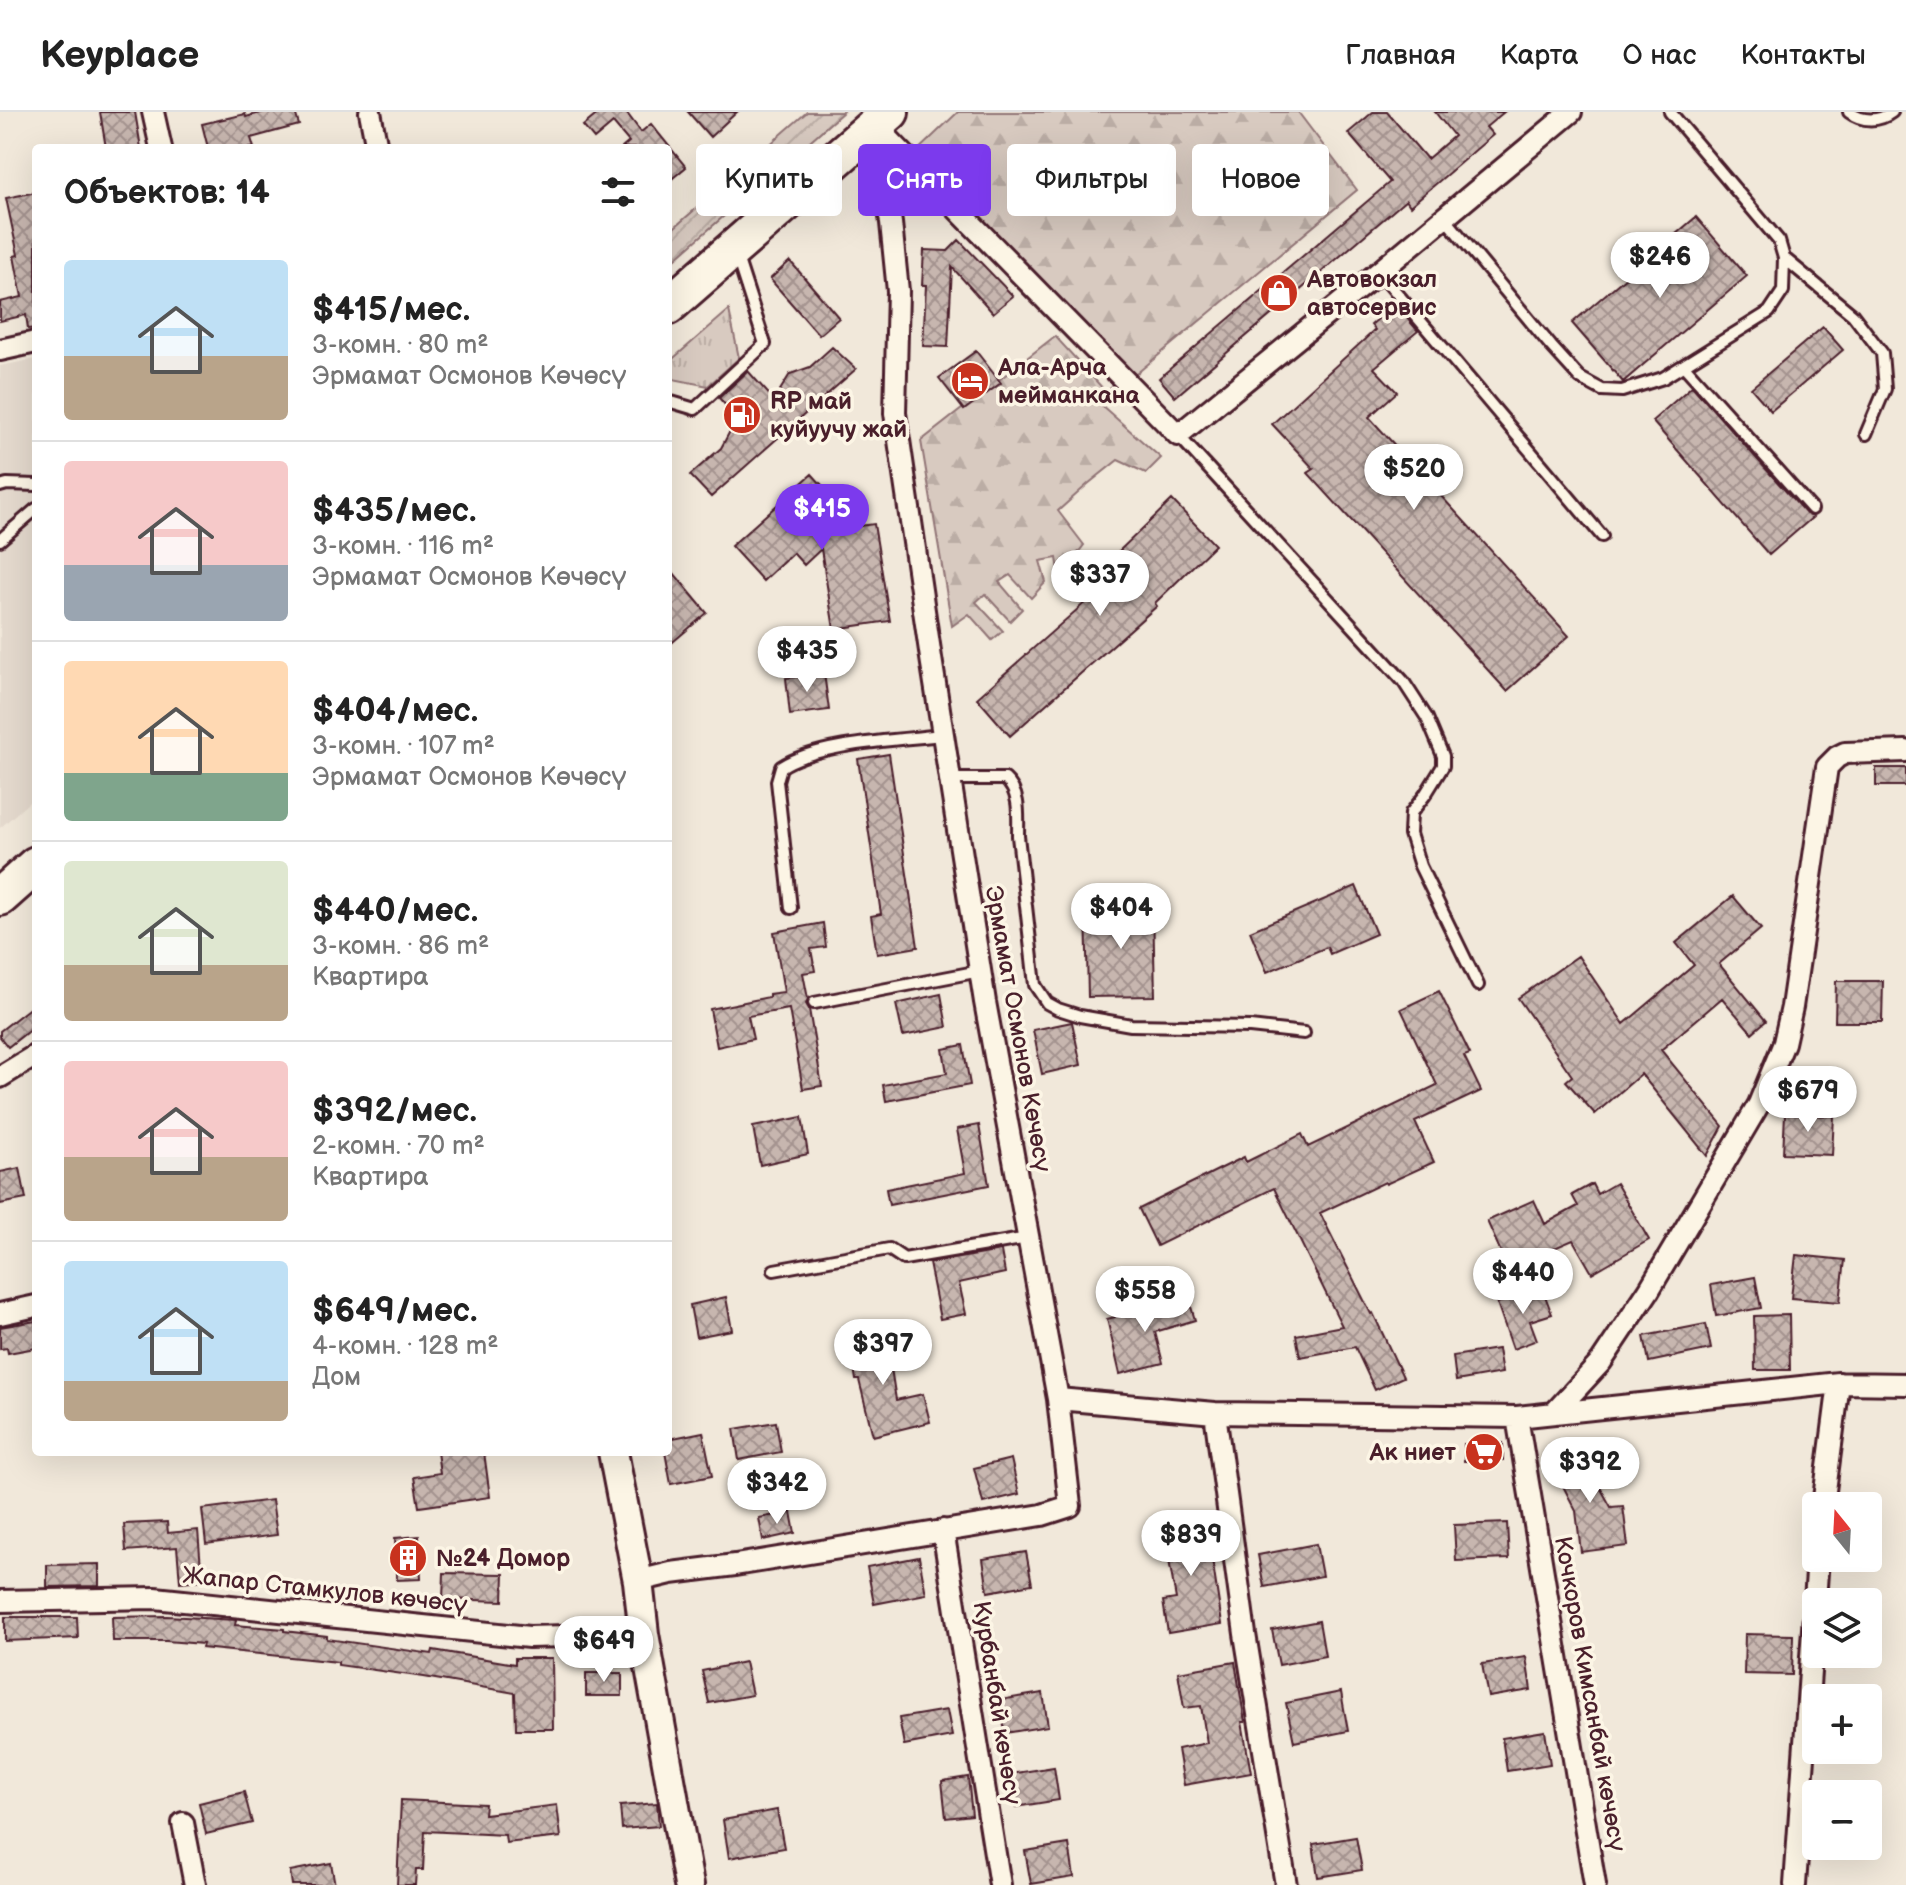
<!DOCTYPE html>
<html lang="ru">
<head>
<meta charset="utf-8">
<style>
	:root { --surface:#fff; --page:#f6f6f6; --text:#222; --muted:#767676; --line:#e0e0e0; --accent:#7c3aed }
	body { margin:0; font-family:"Balsamiq Sans",sans-serif; background:var(--page); color:var(--text); height:100vh; display:flex; flex-direction:column; font-size:30px; white-space:nowrap }
	* { box-sizing:border-box; margin:0 }
	p { font-size:26px; color:var(--muted) }
	.icon { flex:none; width:44px; height:44px; fill:none; stroke:currentColor; stroke-width:2; stroke-linecap:round; stroke-linejoin:round }
	.map { position:relative; flex:1; overflow:hidden }
	.drawer { position:absolute; left:32px; top:32px; width:640px; height:1312px; display:flex; flex-direction:column; background:var(--surface); border-radius:8px; box-shadow:0 8px 32px #0002 }
	.drawer>* { flex:none }
	.top-card { position:absolute; left:696px; top:32px; width:760px; height:72px; display:flex; gap:16px }
	.needle { width:52px; rotate:342deg }
	.buttons { position:absolute; left:1802px; top:1380px; display:grid; gap:16px }
	.buttons a { display:grid; place-items:center; width:80px; height:80px; border-radius:8px; background:var(--surface); box-shadow:0 8px 32px #0002; font-size:40px }
	.price { position:absolute; translate:-50% -68px; padding:0 18px; border-radius:28px; background:#fff; color:#222; font-size:26px; line-height:52px; filter:drop-shadow(0 2px 4px #0008) }
	.price::after { content:''; position:absolute; left:50%; top:48px; width:24px; height:18px; margin-left:-12px; background:inherit; clip-path:polygon(0 0,100% 0,50% 100%) }
	.price.on { background:var(--accent); color:#fff }
	ul { padding:0; list-style:none }
	li { display:flex; align-items:center; gap:24px; height:200px; padding:0 32px }
	li+li { border-top:2px solid var(--line) }
	li span { display:grid; place-items:center; flex:none; width:224px; height:160px; border-radius:8px; color:#555 }
	li>.icon { margin-inline-start:auto }
	span .icon { width:96px; height:96px; fill:#fffc; stroke-width:1 }
	li b { font-size:34px }
	h2 { display:flex; justify-content:space-between; align-items:center; height:96px; padding:0 32px; font-size:34px }
	.tag { padding:0 28px; border-radius:8px; background:var(--surface); box-shadow:0 8px 32px #0002; font-size:28px; line-height:72px }
	.tag.on { background:var(--accent); color:#fff }
	header { display:flex; align-items:center; gap:48px; box-sizing:border-box; height:112px; padding:0 40px; background:var(--surface); border-bottom:2px solid var(--line) }
	header strong { font-size:38px }
	nav { display:flex; gap:44px; margin-inline-start:auto; font-size:28px }
	.map>svg:first-child { display:block }
	.built { fill:#e4d9cd }
	.grass { fill:url(#grass-tufts); stroke:#917476; stroke-width:2 }
	.forest { fill:url(#forest-firs); stroke:#917476; stroke-width:2 }
	.garden { fill:url(#garden-furrows); stroke:#917476; stroke-width:2 }
	.building { fill:url(#building-cross-hatch); stroke:#4a1f2b; stroke-width:2 }
	.lines { fill:none; stroke-linecap:round; stroke-linejoin:round }
	.lane-casing { stroke:#4a1f2b; stroke-width:16 }
	.street-casing { stroke:#4a1f2b; stroke-width:26 }
	.secondary-casing { stroke:#4a1f2b; stroke-width:34 }
	.highway-casing { stroke:#4a1f2b; stroke-width:42 }
	.lane { stroke:#fcf5e5; stroke-width:10 }
	.street { stroke:#fcf5e5; stroke-width:20 }
	.secondary { stroke:#fcf5e5; stroke-width:28 }
	.highway { stroke:#fcf5e5; stroke-width:36 }
	.labels { text-anchor:middle; dominant-baseline:central; stroke-width:7; stroke-linejoin:round; paint-order:stroke }
	.poi-label { font-size:24px; font-weight:bold; fill:#4a1f2b; stroke:#fcf5e5; text-anchor:start }
	.street-label { font-size:24px; fill:#4a1f2b; stroke:#fcf5e5 }
</style>
</head>
<body>
<header>
<strong>Keyplace</strong>
<nav><a>Главная</a><a>Карта</a><a>О нас</a><a>Контакты</a></nav>
</header>
<div class="map">
<svg width="1906" height="1773" viewBox="0 0 1906 1773">
	<defs>
		<pattern id="grass-tufts" width="24" height="20" patternUnits="userSpaceOnUse" patternTransform="scale(2)"><rect width="24" height="20" fill="#d8cac0"/><path d="M3 7l-1-3M5 7V3M7 7l1-3M15 17l-1-3M17 17v-4M19 17l1-3" fill="none" stroke="#bbada5"/></pattern>
		<pattern id="forest-firs" width="22" height="20" patternUnits="userSpaceOnUse" patternTransform="scale(2)"><rect width="22" height="20" fill="#d8cac0"/><path d="M5 1l3.5 6h-7zM16 11l3.5 6h-7z" fill="#bbada5"/></pattern>
		<pattern id="garden-furrows" width="10" height="10" patternUnits="userSpaceOnUse" patternTransform="scale(2)"><rect width="10" height="10" fill="#d8cac0"/><path d="M-1 1l2-2M0 10L10 0M9 11l2-2" fill="none" stroke="#bbada5"/></pattern>
		<pattern id="building-cross-hatch" width="8" height="8" patternUnits="userSpaceOnUse" patternTransform="scale(2)"><rect width="8" height="8" fill="#c7b6af"/><path d="M0 0l8 8M0 8l8-8" fill="none" stroke="#a4938f"/></pattern>
	</defs>
	<rect width="100%" height="100%" fill="#f1e8da"/>
	<filter id="ink" filterUnits="userSpaceOnUse"><feTurbulence type="fractalNoise" baseFrequency=".0125" numOctaves="2"/><feDisplacementMap in="SourceGraphic" scale="16" xChannelSelector="R" yChannelSelector="G"/><feConvolveMatrix kernelMatrix="1 2 1 2 8 2 1 2 1" color-interpolation-filters="sRGB"/></filter>
	<g filter="url(#ink)">
		<path class="built" d="M36 247V684L0 716V254Z"/>
		<path class="grass" d="M729 198 739 246 708 274 668 266V251Z"/>
		<path class="forest" d="M958 0H1298L1357 78 1100 292 1161 346 1146 361 1118 348 1088 372 1058 399 1084 433 1060 464 1057 446 1040 449 1046 470 1031 486 1010 463 999 470 1022 497 1010 509 985 482 976 490 1003 519 992 528 969 502 952 514 921 329 1055 224 1106 280 1128 257 914 42Z"/>
		<path class="garden" d="M807 0H843L668 153V121Z"/>
		<path class="building" d="M100 0H135L141 36H106Z
			M264 0H295L299 13 251 26 254 36H208L202 12 245 2 246 5Z
			M600 0H626L641 20 651 12 686 55 668 70V36H622L629 30 613 11 594 27 583 14Z
			M688 0H737L710 25Z
			M1373 0H1387L1427 47 1454 24 1435 0H1504L1486 15 1493 23 1410 94 1406 88 1175 285 1159 266 1390 70 1348 21Z
			M36 80V216L28 217 26 203 0 209V190L22 185 14 144 18 143 6 86Z
			M1696 105 1747 164 1623 270 1572 211Z
			M959 128 1013 184 993 201 952 155 948 235 923 234 926 173H922L924 138 948 139Z
			M790 149 839 206 819 223 770 167Z
			M1395 192 1418 219 1374 256 1397 280 1369 305 1569 524 1507 579 1308 361 1314 357 1272 312 1375 218 1371 213Z
			M1823 215 1843 238 1771 299 1751 276Z
			M832 235 856 257 711 385 690 363 721 336 737 306 719 286 748 259 774 288 790 262 810 255Z
			M976 239 1001 271 964 298 939 266Z
			M1692 274 1806 402 1813 405 1769 443 1652 309Z
			M812 362 859 414 874 412 890 509 834 517 821 437 804 453 793 441 763 469 731 434Z
			M1172 388 1215 433 1155 491 1157 494 1010 624 977 586 1130 451 1119 439Z
			M668 454 707 501 668 534Z
			M824 561 829 598 790 603 786 566Z
			M889 642 918 835 877 842 871 804 881 802 858 647Z
			M1876 656H1906V674H1876Z
			M1356 774 1376 822 1330 842 1327 835 1267 860 1250 819Z
			M1733 784 1761 817 1719 852 1766 909 1752 921 1722 886 1661 938 1723 1014 1707 1044 1641 962 1595 1002 1566 969 1572 964 1518 886 1578 844 1624 912 1694 853 1676 831Z
			M1153 793 1155 884 1088 885 1086 795Z
			M823 811 826 835 811 837 815 859 803 861 808 887 806 892 809 897 822 974 803 977 789 897 748 904 753 927 717 935 710 897 769 885V882L784 880 774 820Z
			M1836 869H1883L1882 910H1835Z
			M1439 879 1470 942 1464 944 1481 979 1415 1010 1434 1050 1386 1072 1385 1070 1320 1101 1371 1202 1373 1201 1403 1265 1375 1278 1355 1235 1300 1245 1296 1223 1342 1214 1274 1076 1157 1134 1139 1097 1244 1045 1246 1050 1302 1022 1308 1035 1437 973 1401 897Z
			M941 882 947 915 903 924 896 892Z
			M36 891V913L8 935 0 925V919Z
			M1072 910 1081 953 1042 962 1033 918Z
			M963 933 970 973 886 989 883 973 947 961 943 937Z
			M1785 1002 1834 1004 1832 1043 1783 1041Z
			M802 1005 808 1042 760 1053 753 1015Z
			M979 1013 989 1073 889 1093 886 1077 965 1061 957 1017Z
			M20 1056 26 1087 0 1092V1060Z
			M1616 1071 1649 1128 1592 1161 1573 1128 1508 1156 1487 1109 1534 1088 1545 1112 1578 1094 1572 1083 1592 1072 1597 1082Z
			M1001 1139 1005 1161 959 1171 966 1202 940 1207 929 1151Z
			M1796 1143 1845 1148 1840 1190 1791 1186Z
			M1755 1165 1761 1196 1716 1204 1711 1173Z
			M1542 1176 1552 1202 1530 1209 1537 1228 1513 1237 1497 1191Z
			M726 1185 732 1218 696 1225 690 1193Z
			M1189 1188 1195 1208 1155 1220 1163 1251 1120 1262 1107 1207 1177 1189 1178 1191Z
			M1789 1203 1790 1258H1755L1754 1204Z
			M36 1209V1236L8 1241 7 1236 0 1237V1215Z
			M1706 1212 1711 1237 1649 1250 1644 1224Z
			M885 1218 896 1288 923 1282 930 1310 873 1324 859 1268H856L849 1224Z
			M1498 1237 1502 1261 1456 1269 1453 1244Z
			M776 1310 781 1340 739 1348 734 1317Z
			M703 1320 712 1364 671 1372 665 1340H668V1327Z
			M1503 1331V1348L1464 1349V1332Z
			M1577 1334 1611 1395 1623 1394 1628 1434 1581 1440 1576 1399 1550 1349Z
			M437 1340H484L490 1385 419 1395 414 1365 440 1361Z
			M1011 1347 1019 1382 983 1391 974 1356Z
			M272 1388 277 1423 206 1432 202 1397Z
			M791 1400 795 1421 763 1428 759 1406Z
			M1206 1407 1222 1512 1168 1521 1163 1489 1176 1487 1163 1415Z
			M167 1410 168 1421 198 1418 202 1468 180 1470 177 1435 126 1439 124 1412Z
			M1507 1411 1509 1447 1456 1449 1454 1413Z
			M419 1424 421 1467 397 1468 395 1426Z
			M1316 1432 1322 1464 1264 1475 1258 1443Z
			M1026 1440 1032 1472 988 1480 983 1447Z
			M919 1445 926 1482 874 1492 867 1455Z
			M99 1452V1474L47 1475V1453Z
			M444 1461 504 1462 503 1489 443 1487Z
			M167 1504 236 1508 235 1513 284 1517V1519L327 1524V1527L432 1542 433 1538 515 1552V1546H552L553 1617H516L515 1581 424 1565 338 1553V1550L202 1536 203 1532 166 1529H113L112 1505Z
			M5 1505H77L78 1526 5 1529Z
			M1319 1509 1325 1544 1279 1553 1272 1518Z
			M1745 1522 1793 1523 1792 1563 1744 1562Z
			M1526 1545 1531 1578 1488 1585 1482 1552Z
			M745 1550 752 1583 709 1591 702 1559Z
			M1235 1550 1245 1610H1242L1251 1661 1184 1673 1178 1637 1207 1631 1201 1594 1184 1596 1178 1560Z
			M586 1561H622V1584H586Z
			M1341 1580 1348 1619 1294 1630 1286 1591Z
			M1043 1581 1048 1614 1005 1621 1000 1588Z
			M947 1598 952 1624 904 1633 899 1606Z
			M1545 1619 1550 1652 1507 1659 1502 1626Z
			M1054 1655 1059 1688 1015 1695 1010 1662Z
			M968 1665 972 1703 946 1706 942 1669Z
			M244 1680 252 1711 206 1722 199 1691Z
			M401 1688 485 1692 484 1702 557 1693 561 1725 506 1731 505 1723 425 1719 423 1758H416L415 1773H397Z
			M657 1691 659 1714 622 1717 620 1694Z
			M777 1698 784 1736 729 1746 723 1708Z
			M1356 1725 1362 1758 1318 1765 1313 1732Z
			M1069 1732 1074 1765 1031 1772 1025 1739Z
			M331 1751 335 1773H292L290 1759Z"/>
		<g class="lines">
			<defs>
				<path id="lane" d="M1849 0C1862 10 1879 10 1892 0
					M1444 105 1551 234 1580 266 1602 278 1622 279 1663 266 1769 200 1783 179 1784 146 1779 129 1670 0
					M1784 146 1853 203 1882 241 1885 277 1866 322
					M1379 160 1602 424
					M1684 254 1812 397
					M668 289 695 297 765 232 736 142
					M1178 323 1403 569 1427 606 1443 644V654L1425 683 1411 701 1410 722 1420 754 1478 873
					M0 374 7 372 36 373
					M0 428 36 397
					M950 667H1005C1021 681 1018 704 1018 724L1035 873 1047 891 1058 897 1080 904 1131 913 1250 915 1304 921
					M791 796 777 669 781 655C817 631 899 628 943 623
					M814 891 980 859
					M774 1158 889 1137 904 1147 1028 1126"/>
				<path id="street" d="M153 0 161 36
					M370 0 377 36
					M875 13 1178 323 1379 160 1571 0
					M0 238 36 230
					M0 965 36 943
					M0 1202 36 1194
					M1058 1287 1215 1301 1517 1305 1839 1271 1906 1272
					M1215 1301 1245 1522 1286 1773
					M1554 1301 1601 1250 1649 1178 1759 992 1784 931 1792 895 1827 655 1837 645 1845 641 1906 639
					M1517 1305 1595 1773
					M1823 1394 1839 1271
					M943 1418 1000 1773
					M638 1469 671 1461 735 1453 1042 1403 1070 1394 1058 1287 985 890 931 546 895 301 898 179 891 111 875 13
					M0 1489 155 1486 529 1525 644 1522
					M183 1711 195 1773
					M1795 1773 1818 1446"/>
				<path id="secondary" d="M613 1340 638 1469 644 1522 689 1773"/>
				<path id="highway" d="M668 194 890 0
					M0 785 36 753"/>
			</defs>
			<use href="#lane" class="lane-casing"/>
			<use href="#street" class="street-casing"/>
			<use href="#secondary" class="secondary-casing"/>
			<use href="#highway" class="highway-casing"/>
			<use href="#lane" class="lane"/>
			<use href="#street" class="street"/>
			<use href="#secondary" class="secondary"/>
			<use href="#highway" class="highway"/>
		</g>
	</g>
	<defs>
		<symbol id="shop-disc" viewBox="-11 -11 22 22"><circle r="9.5" fill="#c8321e" stroke="#fcf5e5"/><path d="M-5-2.5h2.3a2.7 3.5 0 0 1 5.4 0H5L5.5 6h-11ZM-1.5-2.5h3a1.5 2.3 0 0 0-3 0Z" fill="#fff"/></symbol>
		<symbol id="hotel-disc" viewBox="-11 -11 22 22"><circle r="9.5" fill="#c8321e" stroke="#fcf5e5"/><path d="M-6-4.5h1.5V1H6V5H4.5V3h-9V5H-6ZM-4 0a1.8 1.8 0 1 1 3.6 0ZM.5 0V-2.5h3Q6-2.5 6 0Z" fill="#fff"/></symbol>
		<symbol id="fuel-disc" viewBox="-11 -11 22 22"><circle r="9.5" fill="#c8321e" stroke="#fcf5e5"/><path d="M-5.5-6h7V0h2V4h1.3V-2.5L3-4.5l.8-.8L6-3V5H2.5V1h-1V6h-7ZM-4.2-4.7v3.2H.2V-4.7Z" fill="#fff"/></symbol>
		<symbol id="supermarket-disc" viewBox="-11 -11 22 22"><circle r="9.5" fill="#c8321e" stroke="#fcf5e5"/><path d="M-6-5.5h2.5l.6 2H6L4.5 2H-2.5L-4.4-4H-6ZM-1.5 3.2a1.3 1.3 0 1 0 .1 0ZM3 3.2a1.3 1.3 0 1 0 .1 0Z" fill="#fff"/></symbol>
		<symbol id="building-disc" viewBox="-11 -11 22 22"><circle r="9.5" fill="#c8321e" stroke="#fcf5e5"/><path d="M-4-6H4V6H1V3H-1V6H-4ZM-2.5-4.3h1.7v1.8h-1.7ZM.8-4.3h1.7v1.8H.8ZM-2.5-1h1.7V.8h-1.7ZM.8-1h1.7V.8H.8Z" fill="#fff"/></symbol>
	</defs>
	<g fill-rule="evenodd">
		<use href="#shop-disc" x="1257" y="159" width="44" height="44"/>
		<use href="#hotel-disc" x="948" y="247" width="44" height="44"/>
		<use href="#fuel-disc" x="720" y="281" width="44" height="44"/>
		<use href="#supermarket-disc" x="1462" y="1318" width="44" height="44"/>
		<use href="#building-disc" x="386" y="1424" width="44" height="44"/>
	</g>
	<g class="labels">
		<g class="poi-label">
			<text x="1307" y="167">Автовокзал<tspan x="1307" dy="28">автосервис</tspan></text>
			<text x="998" y="255">Ала-Арча<tspan x="998" dy="28">мейманкана</tspan></text>
			<text x="770" y="289">RP май<tspan x="770" dy="28">куйуучу жай</tspan></text>
			<text x="1456" y="1340" text-anchor="end">Ак ниет</text>
			<text x="436" y="1446">№24 Домор</text>
		</g>
		<g class="street-label">
			<text transform="translate(1018 917) rotate(80)">Эрмамат Осмонов Көчөсү</text>
			<text transform="translate(325 1478) rotate(6)">Жапар Стамкулов көчөсү</text>
			<text transform="translate(1590 1582) rotate(80)">Кочкоров Кимсанбай көчөсү</text>
			<text transform="translate(997 1591) rotate(81)">Курбанбай көчөсү</text>
		</g>
	</g>
</svg>
<div class="buttons">
<a><svg class="needle" viewBox="-14 -14 28 28"><path d="M0-13l5 13h-10z" fill="#e53935"/><path d="M0 13l5-13h-10z" fill="#767676"/></svg></a>
<a><svg class="icon" aria-label="layers" viewBox="0 0 24 24"><path d="M12 4l9 5-9 5-9-5zM3 14l9 5 9-5"/></svg></a>
<a>+</a>
<a>−</a>
</div>
<b class="price" style="left:1660px;top:188px">$246</b>
<b class="price" style="left:1414px;top:400px">$520</b>
<b class="price on" style="left:822px;top:440px">$415</b>
<b class="price" style="left:1100px;top:506px">$337</b>
<b class="price" style="left:807px;top:582px">$435</b>
<b class="price" style="left:1121px;top:839px">$404</b>
<b class="price" style="left:1808px;top:1022px">$679</b>
<b class="price" style="left:1523px;top:1204px">$440</b>
<b class="price" style="left:1145px;top:1222px">$558</b>
<b class="price" style="left:883px;top:1275px">$397</b>
<b class="price" style="left:1590px;top:1393px">$392</b>
<b class="price" style="left:777px;top:1414px">$342</b>
<b class="price" style="left:1191px;top:1466px">$839</b>
<b class="price" style="left:604px;top:1572px">$649</b>
<div class="top-card">
<a class="tag">Купить</a>
<a class="tag on">Снять</a>
<a class="tag">Фильтры</a>
<a class="tag">Новое</a>
</div>
<section class="drawer">
<h2>Объектов: 14<svg class="icon" aria-label="filters" viewBox="0 0 24 24"><path d="M4 7h16M4 17h16"/><circle cx="9" cy="7" r="2"/><circle cx="15" cy="17" r="2"/></svg></h2>
<ul>
<li><span style="background:linear-gradient(#bfe0f5 60%,#b9a48a 0)"><svg class="icon" aria-label="home" viewBox="0 0 24 24"><path d="M3 11l9-7 9 7M6 9v11h12V9"/></svg></span><div><b>$415/мес.</b><p>3-комн. · 80 m²</p><p>Эрмамат Осмонов Көчөсү</p></div></li>
<li><span style="background:linear-gradient(#f6c9c9 65%,#9aa5b1 0)"><svg class="icon" aria-label="home" viewBox="0 0 24 24"><path d="M3 11l9-7 9 7M6 9v11h12V9"/></svg></span><div><b>$435/мес.</b><p>3-комн. · 116 m²</p><p>Эрмамат Осмонов Көчөсү</p></div></li>
<li><span style="background:linear-gradient(#ffd9b3 70%,#7fa58c 0)"><svg class="icon" aria-label="home" viewBox="0 0 24 24"><path d="M3 11l9-7 9 7M6 9v11h12V9"/></svg></span><div><b>$404/мес.</b><p>3-комн. · 107 m²</p><p>Эрмамат Осмонов Көчөсү</p></div></li>
<li><span style="background:linear-gradient(#dfe7d0 65%,#b9a48a 0)"><svg class="icon" aria-label="home" viewBox="0 0 24 24"><path d="M3 11l9-7 9 7M6 9v11h12V9"/></svg></span><div><b>$440/мес.</b><p>3-комн. · 86 m²</p><p>Квартира</p></div></li>
<li><span style="background:linear-gradient(#f6c9c9 60%,#b9a48a 0)"><svg class="icon" aria-label="home" viewBox="0 0 24 24"><path d="M3 11l9-7 9 7M6 9v11h12V9"/></svg></span><div><b>$392/мес.</b><p>2-комн. · 70 m²</p><p>Квартира</p></div></li>
<li><span style="background:linear-gradient(#bfe0f5 75%,#b9a48a 0)"><svg class="icon" aria-label="home" viewBox="0 0 24 24"><path d="M3 11l9-7 9 7M6 9v11h12V9"/></svg></span><div><b>$649/мес.</b><p>4-комн. · 128 m²</p><p>Дом</p></div></li>
</ul>
</section>
</div>
</body>
</html>
